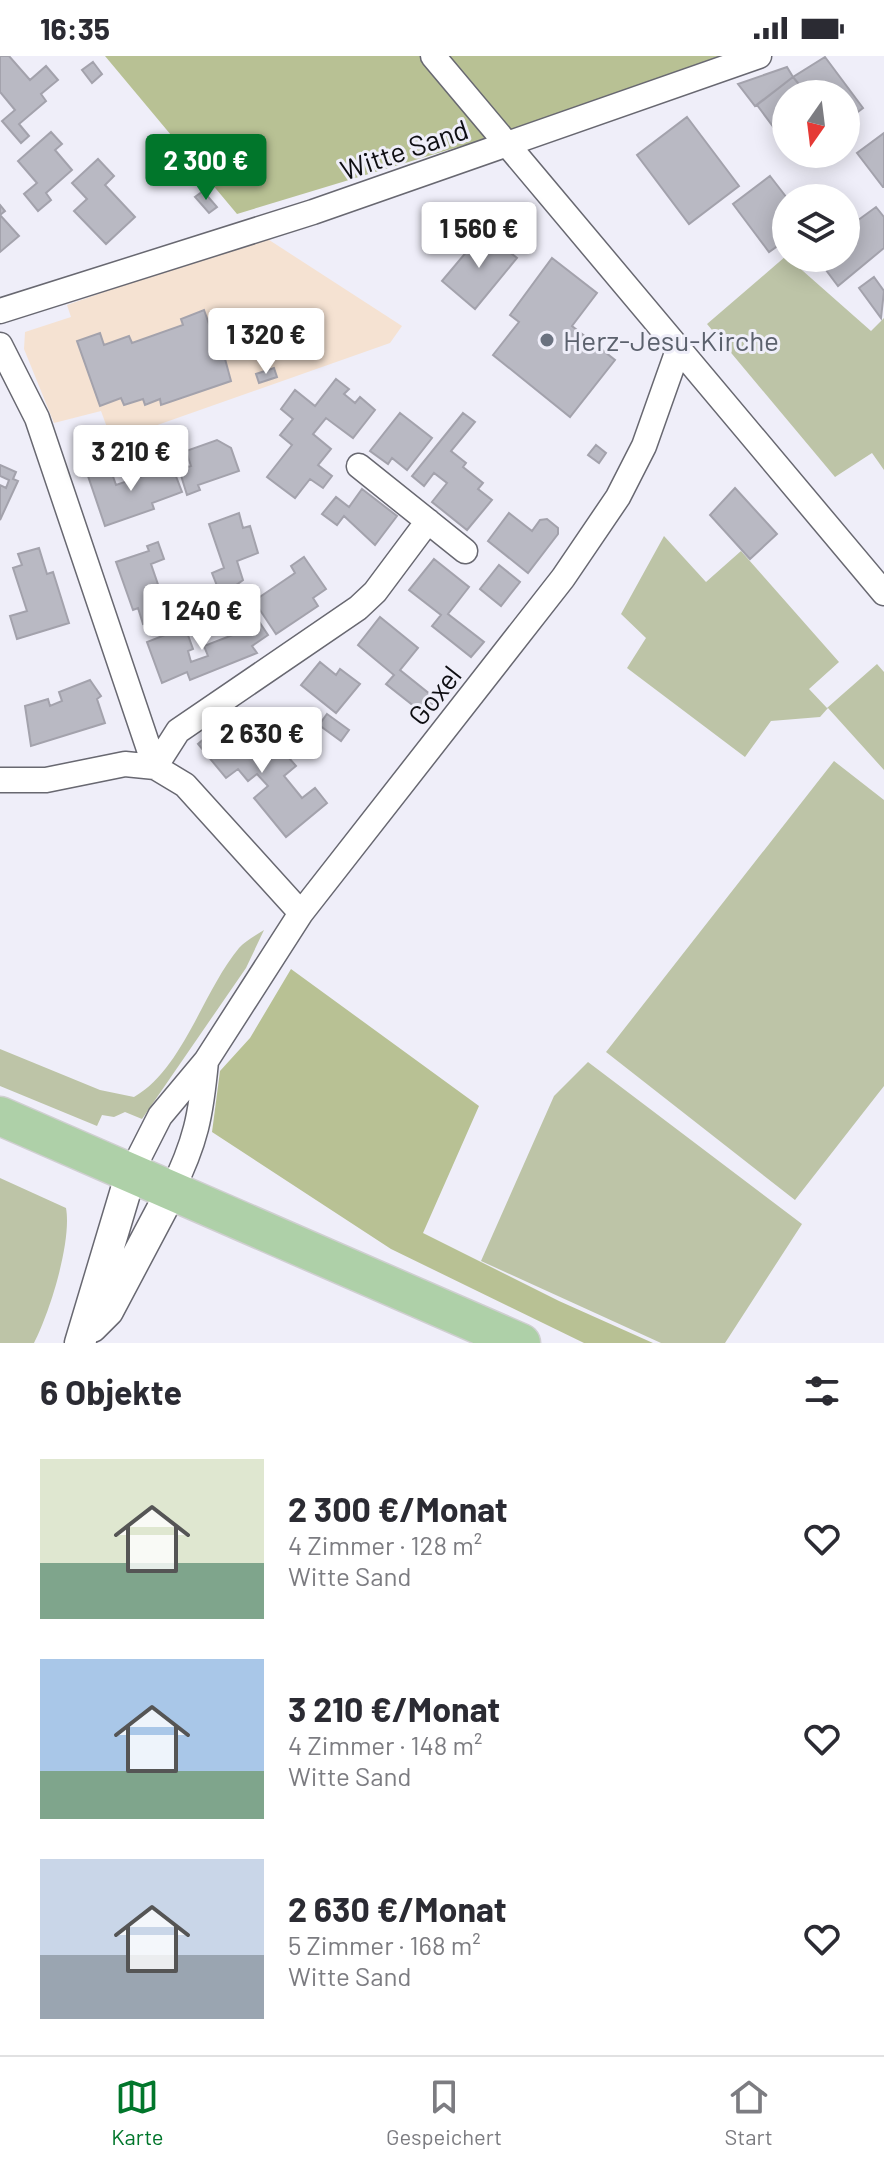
<!DOCTYPE html>
<html lang="de">
<head>
<meta charset="utf-8">
<style>
	:root { --surface:#fff; --page:#f2f2f3; --text:#2b2b33; --muted:#7c7c81; --line:#e1e1e2; --accent:#01762b }
	body { margin:0; font-family:Barlow,sans-serif; background:var(--page); color:var(--text); height:100vh; display:flex; flex-direction:column; font-size:30px; white-space:nowrap }
	* { box-sizing:border-box; margin:0 }
	p { font-size:26px; color:var(--muted) }
	.icon { flex:none; width:44px; height:44px; fill:none; stroke:currentColor; stroke-width:2; stroke-linecap:round; stroke-linejoin:round }
	.map { position:relative; height:1287px; overflow:hidden }
	.details { display:flex; flex-direction:column; background:var(--surface); flex:1 }
	.details>* { flex:none }
	.needle { width:52px; rotate:194deg }
	.fabs { position:absolute; left:772px; top:24px; display:grid; gap:16px }
	.fabs a { display:grid; place-items:center; width:88px; height:88px; border-radius:50%; background:var(--surface); box-shadow:0 4px 20px #0003; font-size:40px }
	.price { position:absolute; translate:-50% -68px; padding:0 18px; border-radius:8px; background:#fff; color:#222; font-size:26px; line-height:52px; filter:drop-shadow(0 2px 4px #0008) }
	.price::after { content:''; position:absolute; left:50%; top:48px; width:24px; height:18px; margin-left:-12px; background:inherit; clip-path:polygon(0 0,100% 0,50% 100%) }
	.price.current { background:var(--accent); color:#fff }
	ul { padding:0; list-style:none }
	li { display:flex; align-items:center; gap:24px; height:200px; padding:0 40px }
	li span { display:grid; place-items:center; flex:none; width:224px; height:160px; border-radius:0px; color:#555 }
	li>.icon { margin-inline-start:auto }
	span .icon { width:96px; height:96px; fill:#fffc; stroke-width:1 }
	li b { font-size:34px }
	h2 { display:flex; justify-content:space-between; align-items:center; height:96px; padding:0 40px; font-size:34px }
	.status { display:flex; justify-content:space-between; align-items:center; height:56px; padding:0 40px; background:var(--surface); direction:ltr }
	.status svg { height:22px; fill:currentColor }
	.menu { display:flex; justify-content:space-around; align-items:center; height:112px; border-top:2px solid var(--line); background:var(--surface); font-size:22px; color:var(--muted) }
	.menu a { display:grid; justify-items:center; gap:4px }
	.menu .current { color:var(--accent) }
	.map>svg:first-child { display:block }
	.education { fill:#f5e2d2 }
	.green { fill:#bdc4a7 }
	.forest { fill:#b8c194 }
	.building { fill:#b9b9c3; stroke:#a3a2ac; stroke-width:2 }
	.lines { fill:none; stroke-linecap:round; stroke-linejoin:round }
	.minor-casing { stroke:#686871; stroke-width:27 }
	.tertiary-casing { stroke:#686871; stroke-width:33 }
	.primary-casing { stroke:#cfcfd0; stroke-width:41 }
	.minor { stroke:#fff; stroke-width:24 }
	.tertiary { stroke:#fff; stroke-width:30 }
	.primary { stroke:#aed0a8; stroke-width:38 }
	.worship-dot { fill:#6b7280; stroke:#efeef9; stroke-width:3 }
	.labels { text-anchor:middle; dominant-baseline:central; stroke-width:6; stroke-linejoin:round; paint-order:stroke }
	.street-label { font-size:28px; fill:#0e0e12; stroke:#efeef9 }
	.worship-label { font-size:28px; fill:#5b616d; stroke:#efeef9; text-anchor:start }
</style>
</head>
<body>
<div class="status"><b>16:35</b><svg viewBox="0 0 49 12"><path d="M0 12V9h3v3zM5 12V6h3v6zM10 12V3h3v9zM15 12V0h3v12zM26 1h20v11H26zM47 4h2v5h-2z"/></svg></div>
<div class="map">
<svg width="884" height="1287" viewBox="0 0 884 1287">
	<rect width="100%" height="100%" fill="#efeef9"/>
	<path class="education" d="M263 180 402 270 390 287 112 385 101 355 54 367 24 293 25 276 71 261 67 249Z"/>
	<path class="green" d="M786 200 871 275 884 262V414L872 397 835 421 707 268Z
		M664 480 706 526 741 495 839 606 809 633 827 652 877 608 884 616V714L828 652 820 661 771 665 745 701 627 612 646 582 621 558Z
		M834 705 884 744V1030L795 1144 606 996Z
		M264 874 246 912 142 1063 125 1056 114 1061 102 1059 97 1070 0 1030V993L100 1034 134 1041C183 1013 203 935 239 892 245 885 256 879 264 874Z
		M588 1006 802 1168 725 1287H661L481 1205 554 1040Z
		M0 1122 66 1152C72 1185 50 1256 34 1287H0Z"/>
	<path class="forest" d="M105 0H743L673 26 237 158Z
		M291 913 479 1050 423 1177 559 1245 653 1287H584L391 1193 212 1076 220 1015 250 982Z"/>
	<path class="building" d="M0 0H9L30 24 46 10 58 24 41 38 46 45 19 68 29 80 21 87 2 65 15 54 0 36Z
		M825 1 863 52 846 65V38H807L793 21Z
		M93 6 102 18 92 27 82 14Z
		M787 11 793 21 755 50 738 28Z
		M793 21 807 38H786V88L757 49Z
		M687 61 739 130 689 168 637 99Z
		M51 76 62 88 55 94 72 114 46 137 51 144 38 155 24 138 37 127 18 105Z
		M884 77V131H883L857 97Z
		M98 103 114 120 105 129 135 161 106 188 74 155 87 143 72 127Z
		M770 120 787 142 786 184 769 196 733 148Z
		M203 135 217 151 209 157 195 141Z
		M0 149 5 155 0 159 19 180 0 196Z
		M876 151 884 161V192L838 230 817 202H846V173Z
		M484 175 517 202 475 253 442 225Z
		M552 202 597 237 572 270 615 304 570 361 493 299 519 266 510 259Z
		M874 221 884 235 881 262 859 232Z
		M204 254 209 268 215 266 231 325 161 349 160 343 145 349 143 343 124 349 121 342 100 350 77 285 100 277 104 289 129 280 132 287 183 269 181 263Z
		M274 312 277 321 259 327 256 318Z
		M336 323 349 333 344 338 355 347 360 341 375 354 353 382 326 362 313 378 331 393 318 409 332 420 323 432 310 423 295 442 267 421 292 389 280 379 293 363 281 353 295 334 315 350Z
		M400 357 432 382 407 414 392 402 388 408 370 395Z
		M463 357 475 366 451 395 466 407 463 411 483 427 478 433 492 444 467 474 432 446 447 427 434 417 424 430 412 420Z
		M217 384 231 392 239 415 198 429 200 434 187 439 179 413 191 410 186 395Z
		M596 389 606 397 599 407 588 399Z
		M0 409 16 416 13 423 18 425 0 464V429L6 432 9 424 0 420Z
		M109 409 116 429 172 410 182 436 152 447 154 453 105 470 87 417Z
		M735 432 777 478 750 503 710 459Z
		M362 433 397 460 375 489 344 460 337 469 322 458 336 441 349 451Z
		M239 457 243 472 250 470 258 497 237 505 243 524 221 540 212 517 224 512 209 468Z
		M509 457 532 475 540 464 547 463 558 472V478L528 517 488 485Z
		M158 486 164 503 151 508 163 543 176 538 182 554 143 568 138 552 133 554 116 506 149 495 147 490Z
		M39 492 47 518 53 516 69 567 17 583 10 560 27 555 13 512 22 509 18 498Z
		M304 501 326 533 313 542 318 550 276 578 254 545 295 517 291 510Z
		M434 503 469 531 448 558 484 586 471 601 432 570 441 559 409 534Z
		M499 509 520 526 501 550 480 533Z
		M380 561 418 592 400 614 436 643 424 658 386 628 394 619 358 589Z
		M258 564 268 579 252 590 257 597 190 624 187 616 162 627 147 586 185 571 193 593 188 595 191 606 208 600 204 590 243 575Z
		M320 606 336 619 340 613 360 628 336 657 301 629Z
		M90 624 101 640 97 643 105 667 31 690 25 650 48 643 50 650 62 645 59 636Z
		M245 657 257 672 239 687 252 701 258 695 267 706 282 694 296 710 284 720 302 742 315 732 327 747 286 781 254 742 268 730 257 718 248 725 238 713 226 722 198 688 223 667 227 672Z
		M327 658 349 674 341 685 319 669Z"/>
	<g class="lines">
		<defs>
			<path id="minor" d="M433 0 884 537
				M0 255 313 156 759 0
				M0 289 37 362 155 711 185 729 301 857
				M359 410 465 495
				M0 724H46L125 708 155 711 178 675 358 552 375 536 428 465
				M131 1117 160 1060 206 1005 301 857 563 522 618 441 644 390 678 294
				M171 1136C196 1086 201 1059 206 1005"/>
			<path id="tertiary" d="M92 1271 108 1255 171 1136
				M80 1287 131 1117"/>
			<path id="primary" d="M0 1060 521 1287"/>
		</defs>
		<use href="#minor" class="minor-casing"/>
		<use href="#tertiary" class="tertiary-casing"/>
		<use href="#primary" class="primary-casing"/>
		<use href="#minor" class="minor"/>
		<use href="#tertiary" class="tertiary"/>
		<use href="#primary" class="primary"/>
	</g>
	<circle class="worship-dot" cx="547" cy="284" r="8"/>
	<g class="labels">
		<g class="street-label">
			<text transform="translate(404 93) rotate(-19)">Witte Sand</text>
			<text transform="translate(434 639) rotate(-52)">Goxel</text>
		</g>
		<g class="worship-label">
			<text x="563" y="284">Herz-Jesu-Kirche</text>
		</g>
	</g>
</svg>
<div class="fabs">
<a><svg class="needle" viewBox="-14 -14 28 28"><path d="M0-13l5 13h-10z" fill="#e53935"/><path d="M0 13l5-13h-10z" fill="#7c7c81"/></svg></a>
<a><svg class="icon" aria-label="layers" viewBox="0 0 24 24"><path d="M12 4l9 5-9 5-9-5zM3 14l9 5 9-5"/></svg></a>
</div>
<b class="price current" style="left:206px;top:146px">2 300 €</b>
<b class="price" style="left:479px;top:214px">1 560 €</b>
<b class="price" style="left:266px;top:320px">1 320 €</b>
<b class="price" style="left:131px;top:437px">3 210 €</b>
<b class="price" style="left:202px;top:596px">1 240 €</b>
<b class="price" style="left:262px;top:719px">2 630 €</b>
</div>
<section class="details">
<h2>6 Objekte<svg class="icon" aria-label="filters" viewBox="0 0 24 24"><path d="M4 7h16M4 17h16"/><circle cx="9" cy="7" r="2"/><circle cx="15" cy="17" r="2"/></svg></h2>
<ul>
<li><span style="background:linear-gradient(#dfe7d0 65%,#7fa58c 0)"><svg class="icon" aria-label="home" viewBox="0 0 24 24"><path d="M3 11l9-7 9 7M6 9v11h12V9"/></svg></span><div><b>2 300 €/Monat</b><p>4 Zimmer · 128 m²</p><p>Witte Sand</p></div><svg class="icon" aria-label="heart" viewBox="0 0 24 24"><path d="M12 20l-8-8c-3-5 5-10 8-4 3-6 11-1 8 4z"/></svg></li>
<li><span style="background:linear-gradient(#a9c7e8 70%,#7fa58c 0)"><svg class="icon" aria-label="home" viewBox="0 0 24 24"><path d="M3 11l9-7 9 7M6 9v11h12V9"/></svg></span><div><b>3 210 €/Monat</b><p>4 Zimmer · 148 m²</p><p>Witte Sand</p></div><svg class="icon" aria-label="heart" viewBox="0 0 24 24"><path d="M12 20l-8-8c-3-5 5-10 8-4 3-6 11-1 8 4z"/></svg></li>
<li><span style="background:linear-gradient(#c9d6e8 60%,#9aa5b1 0)"><svg class="icon" aria-label="home" viewBox="0 0 24 24"><path d="M3 11l9-7 9 7M6 9v11h12V9"/></svg></span><div><b>2 630 €/Monat</b><p>5 Zimmer · 168 m²</p><p>Witte Sand</p></div><svg class="icon" aria-label="heart" viewBox="0 0 24 24"><path d="M12 20l-8-8c-3-5 5-10 8-4 3-6 11-1 8 4z"/></svg></li>
</ul>
</section>
<nav class="menu">
<a class="current"><svg class="icon" aria-label="map" viewBox="0 0 24 24"><path d="M3 6l6-2 6 2 6-2v14l-6 2-6-2-6 2zM9 4v14M15 6v14"/></svg>Karte</a>
<a><svg class="icon" aria-label="saved" viewBox="0 0 24 24"><path d="M7 4h10v16l-5-4-5 4z"/></svg>Gespeichert</a>
<a><svg class="icon" aria-label="home" viewBox="0 0 24 24"><path d="M3 11l9-7 9 7M6 9v11h12V9"/></svg>Start</a>
</nav>
</body>
</html>
